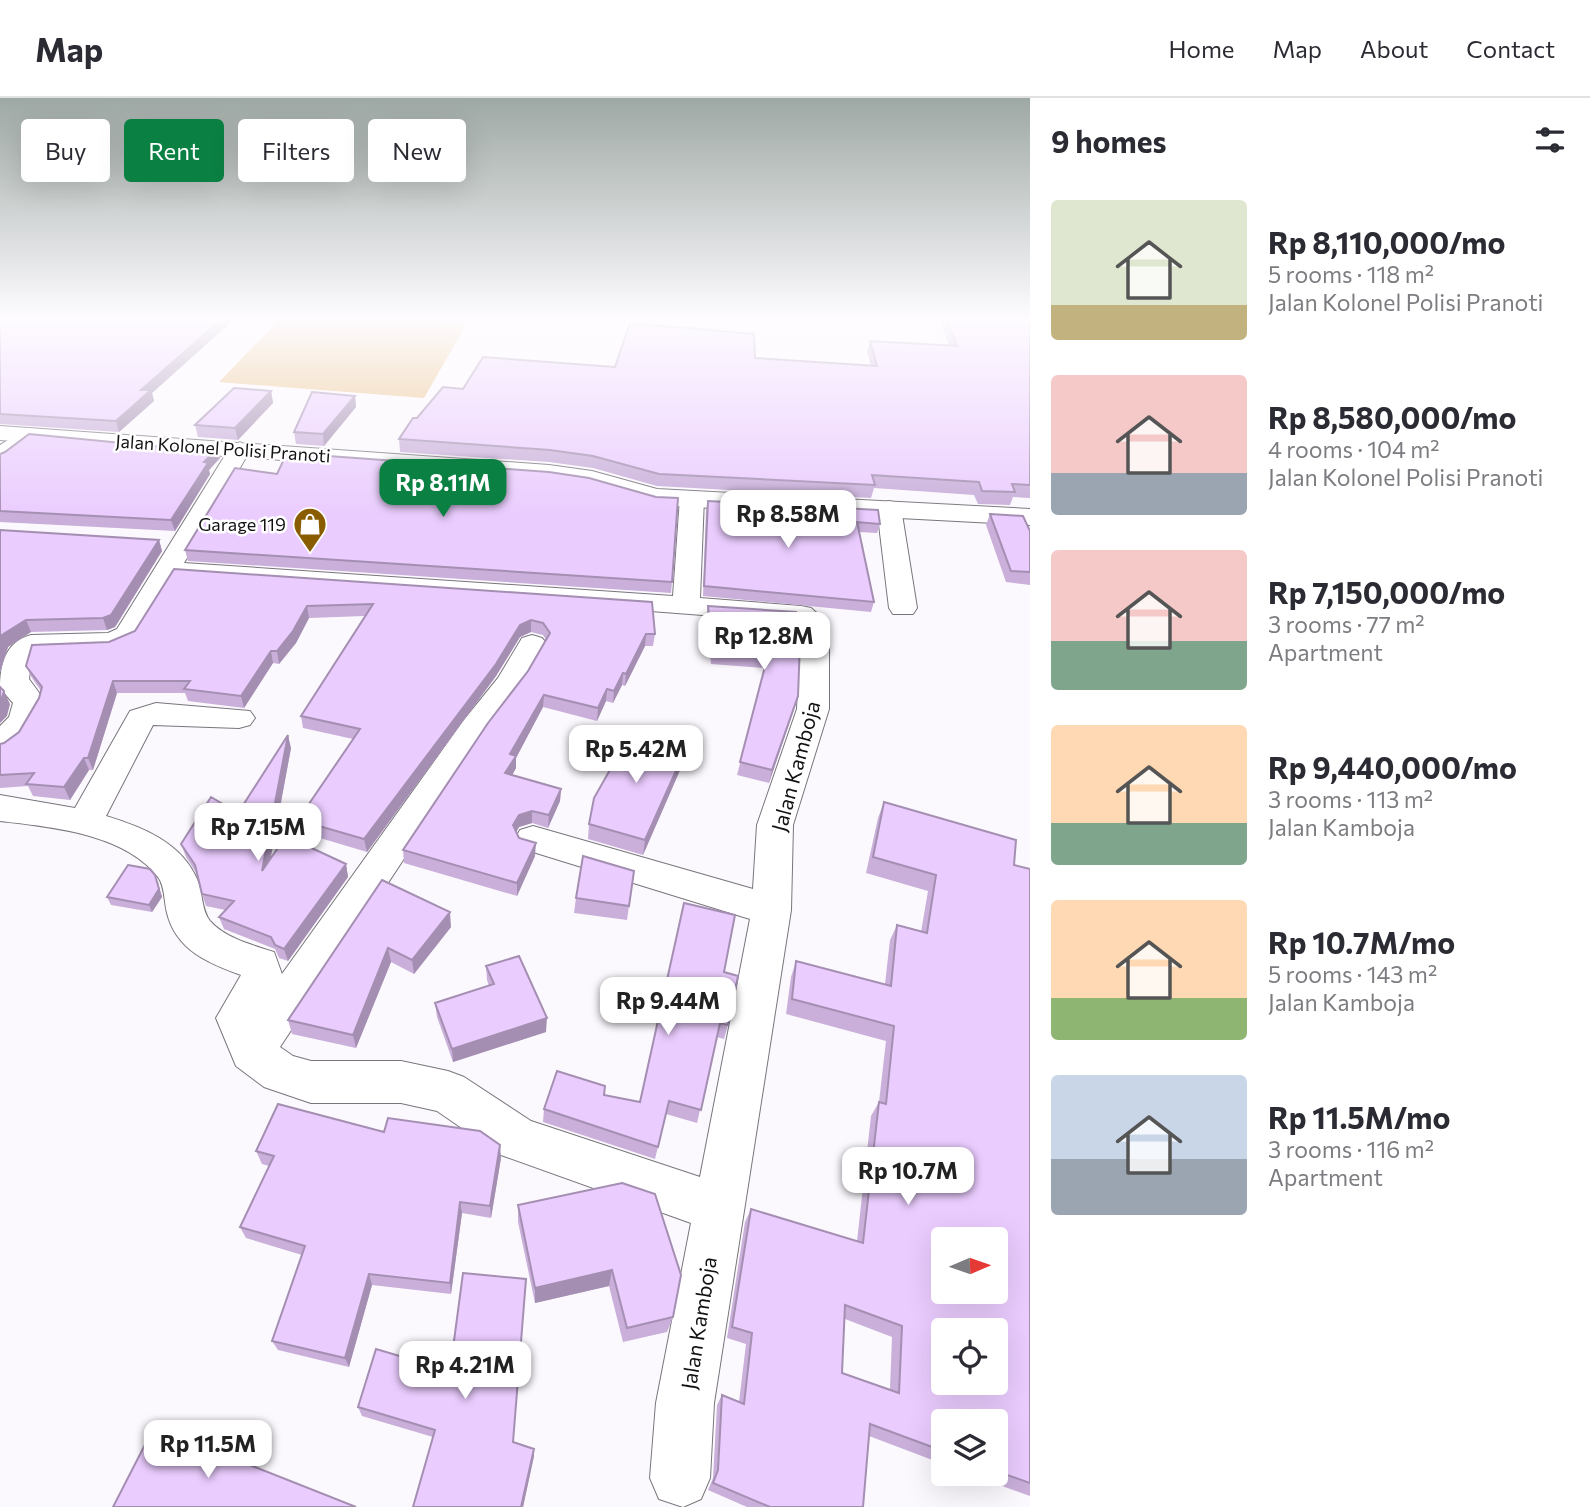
<!DOCTYPE html>
<html lang="en">
<head>
<meta charset="utf-8">
<style>
	:root { --surface:#fff; --page:#f7f7f7; --text:#2b2b33; --muted:#7c7c81; --line:#e1e1e2; --accent:#0b8043 }
	body { margin:0; font-family:Commissioner,sans-serif; background:var(--page); color:var(--text); height:100vh; display:flex; flex-direction:column; font-size:26px; white-space:nowrap }
	* { box-sizing:border-box; margin:0 }
	p { font-size:23px; color:var(--muted) }
	.icon { flex:none; width:38px; height:38px; fill:none; stroke:currentColor; stroke-width:2; stroke-linecap:round; stroke-linejoin:round }
	.map { position:relative; flex:1; overflow:hidden }
	.sheet { display:flex; flex-direction:column; background:var(--surface); width:560px }
	.sheet>* { flex:none }
	.hud { position:absolute; left:21px; top:21px; width:665px; height:63px; display:flex; gap:14px }
	.needle { width:46px; rotate:88deg }
	.controls { position:absolute; left:931px; top:1129px; display:grid; gap:14px }
	.controls a { display:grid; place-items:center; width:77px; height:77px; border-radius:7px; background:var(--surface); box-shadow:0 7px 28px #0002; font-size:35px }
	.price { position:absolute; translate:-50% -60px; padding:0 16px; border-radius:14px; background:#fff; color:#222; font-size:23px; line-height:46px; filter:drop-shadow(0 2px 4px #0008) }
	.price::after { content:''; position:absolute; left:50%; top:42px; width:21px; height:16px; margin-left:-10px; background:inherit; clip-path:polygon(0 0,100% 0,50% 100%) }
	.price.active { background:var(--accent); color:#fff }
	ul { padding:0; list-style:none }
	li { display:flex; align-items:center; gap:21px; height:175px; padding:0 21px }
	li span { display:grid; place-items:center; flex:none; width:196px; height:140px; border-radius:7px; color:#555 }
	li>.icon { margin-inline-start:auto }
	span .icon { width:84px; height:84px; fill:#fffc; stroke-width:1 }
	li b { font-size:30px }
	h2 { display:flex; justify-content:space-between; align-items:center; height:84px; padding:0 21px; font-size:30px }
	.pill { padding:0 24px; border-radius:7px; background:var(--surface); box-shadow:0 7px 28px #0002; font-size:24px; line-height:63px }
	.pill.active { background:var(--accent); color:#fff }
	header { display:flex; align-items:center; gap:42px; box-sizing:border-box; height:98px; padding:0 35px; background:var(--surface); border-bottom:2px solid var(--line) }
	header strong { font-size:33px }
	nav { display:flex; gap:38px; margin-inline-start:auto; font-size:24px }
	main { display:flex; flex:1; min-height:0 }
	.map>svg:first-child { display:block }
	.green { fill:#e9bf83 }
	.lines { fill:none; stroke-linecap:round; stroke-linejoin:round }
	.minor-casing { stroke:#79757c; stroke-width:2 }
	.tertiary-casing { stroke:#79757c; stroke-width:2 }
	.minor { fill:#fff; fill-rule:evenodd }
	.tertiary { fill:#fff; fill-rule:evenodd }
	.wall { fill:#c9afda; fill-rule:evenodd }
	.shaded-wall { fill:#a48fb2 }
	.building { fill:#eaccfe; stroke:#a48fb2; stroke-width:2; fill-rule:evenodd }
	.labels { text-anchor:middle; dominant-baseline:central; stroke-width:5; stroke-linejoin:round; paint-order:stroke }
	.far-street-label { font-size:18px; fill:#131114; stroke:#fff }
	.far-poi-label { font-size:18px; fill:#131114; stroke:#fff; text-anchor:end }
	.street-label { font-size:21px; fill:#131114; stroke:#fff }
</style>
</head>
<body>
<header>
<strong>Map</strong>
<nav><a>Home</a><a>Map</a><a>About</a><a>Contact</a></nav>
</header>
<main>
<div class="map">
<svg width="1030" height="1409" viewBox="0 0 1030 1409">
	<rect width="100%" height="100%" fill="#fcf9fe"/>
	<path class="green" d="M281 220H385L467 225 424 300 219 284Z"/>
	<g class="lines">
		<defs>
			<path id="minor" d="M28 330 36 331 39 336 36 341 8 363 0 365V347Z
				M240 344 251 351 184 465 673 498 680 400 684 395H700L704 400 700 500 801 508 811 510 829 526V611L793 727 791 812 714 1305 710 1380 701 1401 683 1409 659 1401 650 1380 656 1305 691 1125 501 1057 437 1013 401 1005H311L264 989 236 968 216 920 241 877C208 865 176 852 167 815 164 804 165 788 158 779 124 735 50 729 0 723V697L75 710 130 613 156 605 250 613 255 620 250 627 239 630 153 627 106 718C142 729 181 744 197 781 203 794 201 812 210 823 225 840 252 847 274 854L282 876 464 622 498 580 522 540 532 537 542 540 547 546 526 584 486 636 280 949 293 958 311 963H401L448 973 464 979 531 1023 700 1079 750 821 520 750 515 741 520 732 533 728 753 791 757 727 797 611 801 529 794 524 406 494 176 480 138 543 113 553 36 557 31 565 29 581 45 603C39 626 24 652 0 659V628L9 619 13 605 0 590C0 567 5 544 31 537L108 535 117 531 229 351Z
				M889 403 897 405 901 410 917 510 913 516H893L889 510 877 410 881 405Z"/>
			<path id="tertiary" d="M0 328 549 367 592 373 657 391 1030 411V427L656 407 589 388 549 381 0 342Z"/>
		</defs>
		<use href="#minor" class="minor-casing"/>
		<use href="#tertiary" class="tertiary-casing"/>
		<use href="#minor" class="minor"/>
		<use href="#tertiary" class="tertiary"/>
	</g>
	<path class="wall" d="M0 220H228L229 226 152 295 154 303 119 334 0 326Z
		M939 220H1030V400L1013 399 1010 407 978 406 974 397 874 390 871 400 657 388 593 370 549 364 400 354 399 341 417 320 463 291 615 269 755 260 871 268 867 254 870 243 949 247Z
		M271 293 273 305 238 342 198 339 195 327Z
		M355 298 356 309 324 348 296 346 294 334Z
		M0 356 220 360 209 372 210 376 175 433 0 424Z
		M277 376 672 484 671 495 188 463 185 452Z
		M708 403 880 426 877 435 859 434 874 504 871 514 703 498 706 412Z
		M990 416 1030 433V487L1006 484 986 427Z
		M0 432 159 442 162 453 115 529 107 532 31 534 8 549 0 574Z
		M174 471 655 536 653 548H645L625 588 622 587 613 605 606 603 597 623 543 609 516 660V670L512 677 561 691 560 703 548 730 532 725 519 729 516 734 519 740 535 758 517 798 404 765 403 752 528 573 546 542 543 537 531 534 520 539 496 578 367 754 300 734 298 722 353 641 303 630 301 618 365 518 309 520 296 545 279 566 273 565 244 610 188 603 185 595H117L93 672H89L70 702 33 698 28 688 0 690V646L4 645 19 634 39 600 41 593 32 580 26 568 109 544 135 533Z
		M708 508 796 514 794 611 769 685 737 677 765 570 711 566 706 520Z
		M291 650 270 761 346 766 348 779 288 863 279 860 275 851 224 831 219 819 225 812 206 808 202 796 197 776 186 759 181 746 238 715Z
		M684 663 643 757 588 741 589 726Z
		M884 704 1014 767 1030 771V1398L969 1376H996V1323H943V1366L869 1338 863 1409H747L708 1392 713 1380 717 1307 722 1297 739 1304 746 1246 727 1240 745 1124 751 1111 857 1143 871 1018 879 1004 886 943 786 916 791 879 796 863 885 886 890 842 897 827 921 834 928 793 866 775 878 720ZM845 1221 892 1239 890 1291 842 1275Z
		M634 773 627 822 574 815 576 800Z
		M382 782 451 829 414 876 391 864 356 950 292 936 288 922Z
		M158 784 162 799 152 814 111 807 107 799Z
		M486 868 546 934 453 964 437 919 435 905 489 888 487 882Z
		M724 874 728 927 724 941 717 939 697 1025 666 1016 655 1061 543 1024 544 1011 604 997 640 1004Z
		M384 1034 501 1060 491 1120 462 1115 451 1196 372 1187 349 1269 278 1252 272 1243 302 1157 246 1140 240 1129 269 1068 262 1066 256 1053Z
		M622 1085 673 1219 667 1234 623 1244 609 1188 535 1205 518 1124V1107Z
		M525 1192 513 1344 534 1351V1358L523 1409H413L433 1339 362 1318 358 1309 450 1273Z"/>
	<path class="shaded-wall" d="M223 220H228L229 226 152 295 154 303 119 334 116 323 141 292Z
		M271 293 273 305 238 342 235 330Z
		M355 298 356 309 324 348 323 336Z
		M218 350 220 360 209 372 210 376 175 433 171 422 204 364Z
		M159 442 162 453 115 529 107 532 103 520Z
		M307 508 309 520 296 545 279 566 277 553Z
		M26 522 31 534 8 549 0 574V543L2 537Z
		M531 522V534L520 539 496 578 367 754 364 741 520 527Z
		M646 536 645 548 625 588 626 576Z
		M271 553 273 565 244 610 241 598Z
		M623 575 622 587 613 605 614 593Z
		M113 583 117 595 93 672 88 660Z
		M607 591 606 603 597 623 598 610Z
		M4 593 10 606 7 618 0 625V606Z
		M544 597 543 609 516 660V670L506 688 505 675 510 656Z
		M798 598 794 611 769 685 772 672Z
		M288 637 291 650 266 786 262 773Z
		M687 648 684 663 643 757 645 742Z
		M84 660 89 672 70 702 64 689Z
		M561 691 560 703 548 730 549 717Z
		M532 713V725L519 729 513 740V727L519 717Z
		M536 745 535 758 517 798V785Z
		M346 766 348 779 288 863 284 851Z
		M155 777 162 799 152 814 149 807Z
		M450 814 451 829 414 876 412 862Z
		M388 850 391 864 356 950 353 937Z
		M547 920 546 934 453 964 452 951Z
		M500 1047 501 1060 491 1120 490 1108Z
		M460 1104 462 1115 451 1196 450 1185Z
		M612 1172 609 1188 535 1205V1190Z
		M369 1176 372 1187 349 1269 345 1260Z
		M534 1351V1358L523 1409H521Z"/>
	<path class="building" d="M0 220H223L141 292H151L116 323 0 316Z
		M946 220H1030V387L1012 386 1015 394 982 393 979 384 872 377 875 387 659 376 593 358 550 352 399 341 413 320H417L443 289 463 291 483 259 615 269 630 225 754 236 755 260 877 268 870 243 957 248Z
		M234 290 271 293 235 330 195 327Z
		M312 294 355 298 323 336 294 334Z
		M29 336 174 350 177 347 218 350 204 364 208 365 171 422 0 413V356L5 354Z
		M287 355 549 374 589 380 656 399 678 400 672 484 185 452 235 370 277 376Z
		M708 403 878 412 880 426 857 424 874 504 704 488Z
		M990 416 1023 418 1030 433V474L1011 473Z
		M0 432 159 442 111 517 103 520 26 522 2 537 0 543Z
		M174 471 652 504 655 536H646L626 576 623 575 614 593 607 591 598 610 544 597 510 656 516 658 505 675 561 691 549 717 532 713 519 717 513 727 519 740 536 745 517 785 403 752 488 625 528 573 550 535 543 525 531 522 520 527 496 566 364 741 298 722 360 631 301 618 373 506 307 508 293 533 277 553H271L241 598 184 591 190 583H113L88 660H84L64 689 26 686 34 675 0 677V646L4 645 19 634 39 600 42 589 26 568 32 547 109 544 135 533Z
		M708 508 796 514 801 518 798 598 772 672 740 664 768 557 713 554Z
		M0 589 4 593 0 606Z
		M632 633 687 648 645 742 589 726 594 700Z
		M288 637 262 773 286 738 346 766 284 851 275 847 271 839 219 819 234 803 202 796 195 767 181 746 211 699 238 715Z
		M884 704 1016 742 1014 767 1030 771V1385L996 1373V1323H943V1353L870 1326 863 1409H770L713 1385 718 1372 722 1297 744 1306 752 1235 732 1229 751 1111 863 1145 879 1004 886 1006 894 928 792 901 796 863 891 888 897 827 927 835 936 777 873 759ZM943 1141H996V1194H943ZM845 1207 902 1228 899 1295 842 1275ZM943 1232H996V1284H943Z
		M583 758 634 773 629 808 576 800Z
		M128 767 150 771 155 777 159 791 149 807 107 799Z
		M382 782 450 814 412 862 388 850 353 937 288 922Z
		M684 805 735 817 724 874 738 878 728 927 720 925 701 1012 669 1003 658 1049 544 1011 557 973 605 988 604 997 640 1004Z
		M519 858 547 920 452 951 435 905 494 886 486 868Z
		M278 1006 384 1034 388 1020 480 1033 500 1047 490 1108 460 1104 450 1185 369 1176 345 1260 272 1243 305 1148 240 1129 274 1058 256 1053Z
		M622 1085 655 1096 681 1177 673 1219 627 1230 612 1172 535 1190 518 1107Z
		M463 1175 526 1181 513 1344 534 1351 521 1409H413L435 1332 358 1309 376 1251 450 1273Z
		M154 1329 356 1409H113Z"/>
	<linearGradient id="sky" x2="0" y2="1"><stop stop-color="#9ea8a4"/><stop offset="0.53" stop-color="#fefcff"/><stop offset="1" stop-color="#fefcff" stop-opacity="0"/></linearGradient>
	<rect width="1030" height="417" fill="url(#sky)"/>
	<defs>
		<symbol id="shop-pin" viewBox="-11 -11 22 30"><path d="M0 17L-7.5 6A9.5 9.5 0 1 1 7.5 6Z" fill="#895c00" stroke="#fff"/><path d="M-5-2.5h2.3a2.7 3.5 0 0 1 5.4 0H5L5.5 6h-11ZM-1.5-2.5h3a1.5 2.3 0 0 0-3 0Z" fill="#fff"/></symbol>
	</defs>
	<g fill-rule="evenodd">
		<use href="#shop-pin" x="291" y="407" width="38" height="52"/>
	</g>
	<g class="labels">
		<g class="far-street-label">
			<text transform="translate(223 350) rotate(4)">Jalan Kolonel Polisi Pranoti</text>
		</g>
		<g class="far-poi-label">
			<text x="286" y="426">Garage 119</text>
		</g>
		<g class="street-label">
			<text transform="translate(795 668) rotate(-75)">Jalan Kamboja</text>
			<text transform="translate(698 1225) rotate(-81)">Jalan Kamboja</text>
		</g>
	</g>
</svg>
<div class="controls">
<a><svg class="needle" viewBox="-14 -14 28 28"><path d="M0-13l5 13h-10z" fill="#e53935"/><path d="M0 13l5-13h-10z" fill="#7c7c81"/></svg></a>
<a><svg class="icon" aria-label="locate" viewBox="0 0 24 24"><circle cx="12" cy="12" r="6"/><path d="M12 2v4M12 18v4M2 12h4M18 12h4"/></svg></a>
<a><svg class="icon" aria-label="layers" viewBox="0 0 24 24"><path d="M12 4l9 5-9 5-9-5zM3 14l9 5 9-5"/></svg></a>
</div>
<b class="price active" style="left:443px;top:421px">Rp 8.11M</b>
<b class="price" style="left:788px;top:452px">Rp 8.58M</b>
<b class="price" style="left:764px;top:574px">Rp 12.8M</b>
<b class="price" style="left:636px;top:687px">Rp 5.42M</b>
<b class="price" style="left:258px;top:765px">Rp 7.15M</b>
<b class="price" style="left:668px;top:939px">Rp 9.44M</b>
<b class="price" style="left:908px;top:1109px">Rp 10.7M</b>
<b class="price" style="left:465px;top:1303px">Rp 4.21M</b>
<b class="price" style="left:208px;top:1382px">Rp 11.5M</b>
<div class="hud">
<a class="pill">Buy</a>
<a class="pill active">Rent</a>
<a class="pill">Filters</a>
<a class="pill">New</a>
</div>
</div>
<section class="sheet">
<h2>9 homes<svg class="icon" aria-label="filters" viewBox="0 0 24 24"><path d="M4 7h16M4 17h16"/><circle cx="9" cy="7" r="2"/><circle cx="15" cy="17" r="2"/></svg></h2>
<ul>
<li><span style="background:linear-gradient(#dfe7d0 75%,#c2b280 0)"><svg class="icon" aria-label="home" viewBox="0 0 24 24"><path d="M3 11l9-7 9 7M6 9v11h12V9"/></svg></span><div><b>Rp 8,110,000/mo</b><p>5 rooms · 118 m²</p><p>Jalan Kolonel Polisi Pranoti</p></div></li>
<li><span style="background:linear-gradient(#f6c9c9 70%,#9aa5b1 0)"><svg class="icon" aria-label="home" viewBox="0 0 24 24"><path d="M3 11l9-7 9 7M6 9v11h12V9"/></svg></span><div><b>Rp 8,580,000/mo</b><p>4 rooms · 104 m²</p><p>Jalan Kolonel Polisi Pranoti</p></div></li>
<li><span style="background:linear-gradient(#f6c9c9 65%,#7fa58c 0)"><svg class="icon" aria-label="home" viewBox="0 0 24 24"><path d="M3 11l9-7 9 7M6 9v11h12V9"/></svg></span><div><b>Rp 7,150,000/mo</b><p>3 rooms · 77 m²</p><p>Apartment</p></div></li>
<li><span style="background:linear-gradient(#ffd9b3 70%,#7fa58c 0)"><svg class="icon" aria-label="home" viewBox="0 0 24 24"><path d="M3 11l9-7 9 7M6 9v11h12V9"/></svg></span><div><b>Rp 9,440,000/mo</b><p>3 rooms · 113 m²</p><p>Jalan Kamboja</p></div></li>
<li><span style="background:linear-gradient(#ffd9b3 70%,#8fb573 0)"><svg class="icon" aria-label="home" viewBox="0 0 24 24"><path d="M3 11l9-7 9 7M6 9v11h12V9"/></svg></span><div><b>Rp 10.7M/mo</b><p>5 rooms · 143 m²</p><p>Jalan Kamboja</p></div></li>
<li><span style="background:linear-gradient(#c9d6e8 60%,#9aa5b1 0)"><svg class="icon" aria-label="home" viewBox="0 0 24 24"><path d="M3 11l9-7 9 7M6 9v11h12V9"/></svg></span><div><b>Rp 11.5M/mo</b><p>3 rooms · 116 m²</p><p>Apartment</p></div></li>
</ul>
</section>
</main>
</body>
</html>
